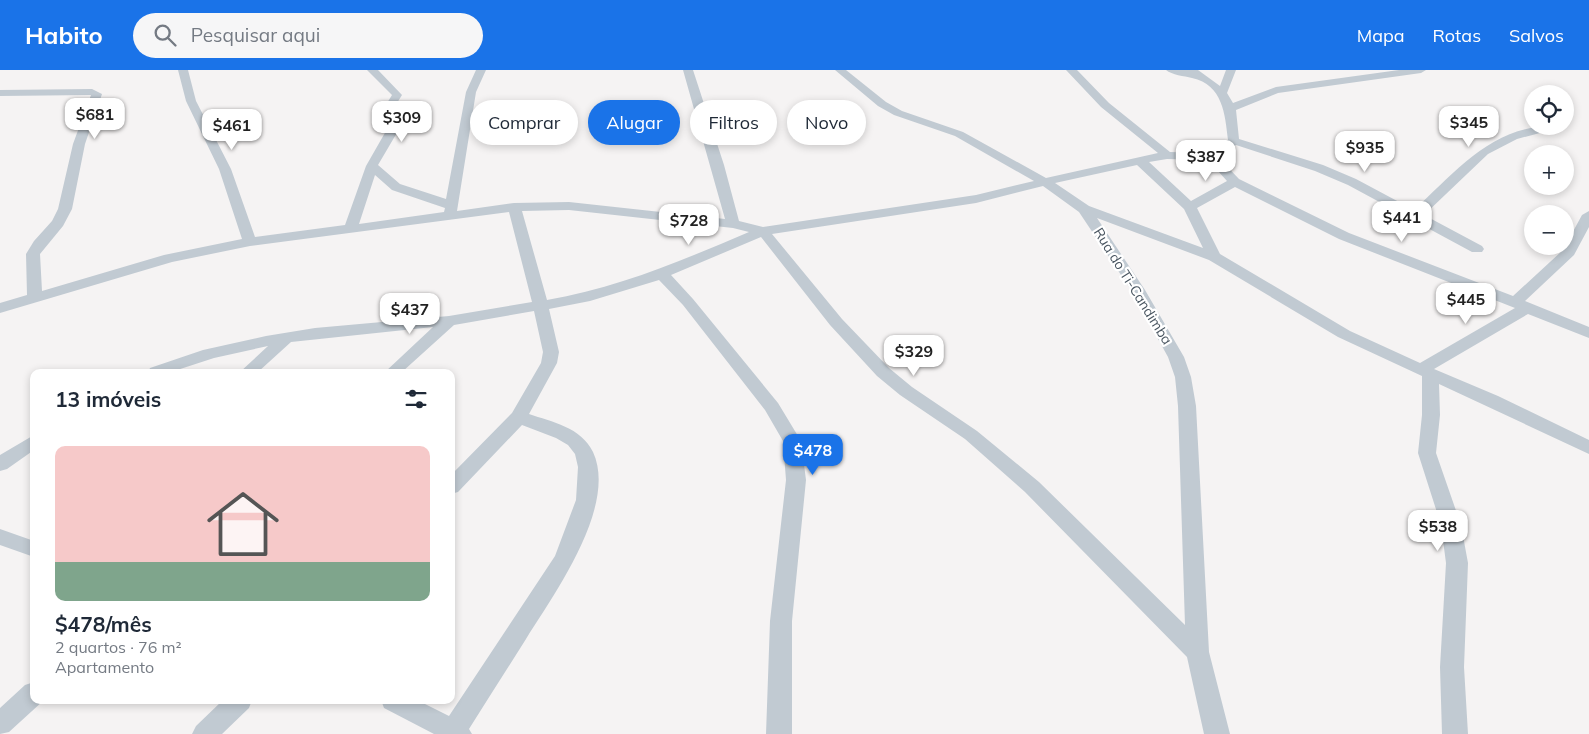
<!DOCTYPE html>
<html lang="pt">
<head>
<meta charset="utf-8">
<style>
	:root { --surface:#fff; --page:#f6f6f7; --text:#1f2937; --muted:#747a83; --accent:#1a73e8 }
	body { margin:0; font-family:Mulish,sans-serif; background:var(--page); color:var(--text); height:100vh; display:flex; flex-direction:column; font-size:19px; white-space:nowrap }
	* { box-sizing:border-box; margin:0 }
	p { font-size:16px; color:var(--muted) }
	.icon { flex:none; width:28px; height:28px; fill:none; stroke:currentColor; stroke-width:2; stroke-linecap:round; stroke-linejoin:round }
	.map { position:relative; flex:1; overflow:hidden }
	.panel { position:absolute; left:30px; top:299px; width:425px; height:335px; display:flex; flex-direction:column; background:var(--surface); border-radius:10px; box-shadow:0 2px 8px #0003 }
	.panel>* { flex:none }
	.hud { position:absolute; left:470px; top:30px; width:475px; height:45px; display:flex; gap:10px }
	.controls { position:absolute; left:1524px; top:15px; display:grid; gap:10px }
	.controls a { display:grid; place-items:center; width:50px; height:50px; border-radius:50%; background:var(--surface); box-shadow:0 2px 8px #0003; font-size:25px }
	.price { position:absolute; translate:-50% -42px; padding:0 11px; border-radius:10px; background:#fff; color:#222; font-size:16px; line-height:32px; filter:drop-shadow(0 1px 2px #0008) }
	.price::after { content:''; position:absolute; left:50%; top:30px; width:15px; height:11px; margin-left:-8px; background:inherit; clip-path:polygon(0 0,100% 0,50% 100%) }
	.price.active { background:var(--accent); color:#fff }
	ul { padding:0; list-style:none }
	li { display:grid; align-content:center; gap:10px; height:265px; padding:0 25px }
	li span { display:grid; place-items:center; height:155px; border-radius:10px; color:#555 }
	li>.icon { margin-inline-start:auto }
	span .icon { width:90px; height:90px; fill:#fffc; stroke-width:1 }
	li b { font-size:21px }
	h2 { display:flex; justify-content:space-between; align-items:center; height:60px; padding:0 25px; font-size:21px }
	.tag { padding:0 18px; border-radius:22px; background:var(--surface); box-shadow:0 2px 8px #0003; font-size:18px; line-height:45px }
	.tag.active { background:var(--accent); color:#fff }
	header { display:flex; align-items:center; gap:30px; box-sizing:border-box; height:70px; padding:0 25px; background:var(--accent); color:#fff }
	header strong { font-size:24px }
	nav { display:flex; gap:28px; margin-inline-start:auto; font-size:18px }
	.search { width:350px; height:45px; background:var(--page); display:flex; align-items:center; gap:12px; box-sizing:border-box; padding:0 18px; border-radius:28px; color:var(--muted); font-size:19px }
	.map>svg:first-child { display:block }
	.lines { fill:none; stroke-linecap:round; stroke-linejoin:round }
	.minor { fill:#c1cad2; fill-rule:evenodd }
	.labels { text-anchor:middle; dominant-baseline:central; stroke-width:4.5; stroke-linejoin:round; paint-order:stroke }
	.street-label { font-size:14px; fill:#4a5661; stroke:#fff }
</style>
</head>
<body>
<header>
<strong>Habito</strong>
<div class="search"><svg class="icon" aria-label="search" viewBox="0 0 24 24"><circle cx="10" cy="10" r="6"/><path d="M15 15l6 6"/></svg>Pesquisar aqui</div>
<nav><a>Mapa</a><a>Rotas</a><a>Salvos</a></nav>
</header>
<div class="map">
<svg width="1589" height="664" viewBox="0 0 1589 664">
	<rect width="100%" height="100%" fill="#f5f3f3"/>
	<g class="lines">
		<path class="minor" d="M178 0H188L196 31 231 99 255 167 345 155 366 96 386 61 378 50 379 46 392 25 367 0H378L402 25 389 46 390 50 398 61 378 95 400 114 446 129 466 22 476 0H486L476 22 457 141 514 133 569 132 725 149 683 0H693L724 95 739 151 763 157 976 125 1034 111 955 66 894 45 878 36 835 0H846L886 32 902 41 963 62 1046 108 1158 83 1101 37 1066 0H1077L1109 33 1170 82 1208 83 1228 70C1225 44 1223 15 1192 8 1184 6 1172 5 1166 0H1198L1220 16 1226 0H1236L1227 23 1233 33 1276 17 1399 0H1426L1421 3 1278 23 1236 40 1239 69 1323 95 1356 109 1414 140C1454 103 1492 56 1551 56V60L1517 69 1488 84 1424 145 1482 176 1484 179 1482 182H1472L1348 115 1315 101 1236 75 1218 87 1239 109 1349 163 1513 226 1563 180 1582 145 1589 141V157L1574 185 1525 231 1589 257V268L1528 244 1434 299 1498 326 1589 370V384L1439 314 1440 345 1436 383 1461 455 1468 493 1464 597 1468 664H1442L1440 597 1446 493 1441 455 1418 383 1422 345V306L1338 267 1209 190 1097 148 1145 220 1184 287 1191 307 1196 336 1209 582 1230 664H1204L1187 587 1025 422 965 369 900 325 877 306 830 255 761 167 671 205 693 229 778 333 801 371 806 410 792 551V664H766L770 551 786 410 783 371 765 340 683 235 659 210 590 231 549 239 559 282 557 293 529 344C552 352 581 357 593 382 618 436 554 524 526 569 507 599 488 629 469 659L472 664H434L384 638 381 630H417L449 646 555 486 576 430 578 397 575 384 568 375 556 368 522 355 458 422 451 424V405L512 343 541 293 543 282 534 241 454 255 402 302H385L433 257 291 272 258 302H240L268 276 214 288 171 302H148L150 298 203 280 266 266 315 258 449 246 532 232 509 142 250 176 172 192 0 243V233L27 225 26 184 34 171 52 151 58 139 73 74 91 25 0 26V20L92 19 102 24 85 74 72 139 63 156 40 184 42 221 164 185 242 169 219 99 186 31ZM1167 89 1208 90 1227 111 1191 131 1149 92ZM1137 95 1184 139 1203 178 1089 136 1055 113ZM375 105 392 120 445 138 444 142 359 154ZM1043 116 1079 142 1131 220 1168 287 1175 307 1178 336 1185 555 1039 412 977 361 912 317 889 298 842 249 772 164 976 133ZM1235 117 1339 169 1515 238 1420 293 1350 261 1220 184 1197 138ZM569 140 733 158 749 162C683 190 618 218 547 230L522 141Z
			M34 365V380L7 399 0 401V385Z
			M0 459 34 471V487L0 475Z
			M34 612V630L43 631 9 662 0 664V638L25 615Z
			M223 630H252L249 638 222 664H192L196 656Z"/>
	</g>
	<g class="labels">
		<g class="street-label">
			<text transform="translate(1133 216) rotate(58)">Rua do Ti-Candimba</text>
		</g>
	</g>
</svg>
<div class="controls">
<a><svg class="icon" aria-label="locate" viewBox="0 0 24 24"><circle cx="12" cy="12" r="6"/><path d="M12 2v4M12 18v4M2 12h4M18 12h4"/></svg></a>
<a>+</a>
<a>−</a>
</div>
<b class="price" style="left:95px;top:70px">$681</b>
<b class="price" style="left:402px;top:73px">$309</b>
<b class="price" style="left:1469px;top:78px">$345</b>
<b class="price" style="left:232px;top:81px">$461</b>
<b class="price" style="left:1365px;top:103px">$935</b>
<b class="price" style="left:1206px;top:112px">$387</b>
<b class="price" style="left:1402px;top:173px">$441</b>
<b class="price" style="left:689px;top:176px">$728</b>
<b class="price" style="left:1466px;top:255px">$445</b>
<b class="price" style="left:410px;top:265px">$437</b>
<b class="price" style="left:914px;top:307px">$329</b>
<b class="price active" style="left:813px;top:406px">$478</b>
<b class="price" style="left:1438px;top:482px">$538</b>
<div class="hud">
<a class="tag">Comprar</a>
<a class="tag active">Alugar</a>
<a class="tag">Filtros</a>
<a class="tag">Novo</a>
</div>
<section class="panel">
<h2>13 imóveis<svg class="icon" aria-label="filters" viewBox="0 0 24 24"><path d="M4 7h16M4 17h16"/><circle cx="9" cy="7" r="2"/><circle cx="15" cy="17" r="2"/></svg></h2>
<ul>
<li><span style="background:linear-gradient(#f6c9c9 75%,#7fa58c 0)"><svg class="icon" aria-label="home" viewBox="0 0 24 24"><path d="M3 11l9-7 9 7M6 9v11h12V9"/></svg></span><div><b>$478/mês</b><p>2 quartos · 76 m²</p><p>Apartamento</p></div></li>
</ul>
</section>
</div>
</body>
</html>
